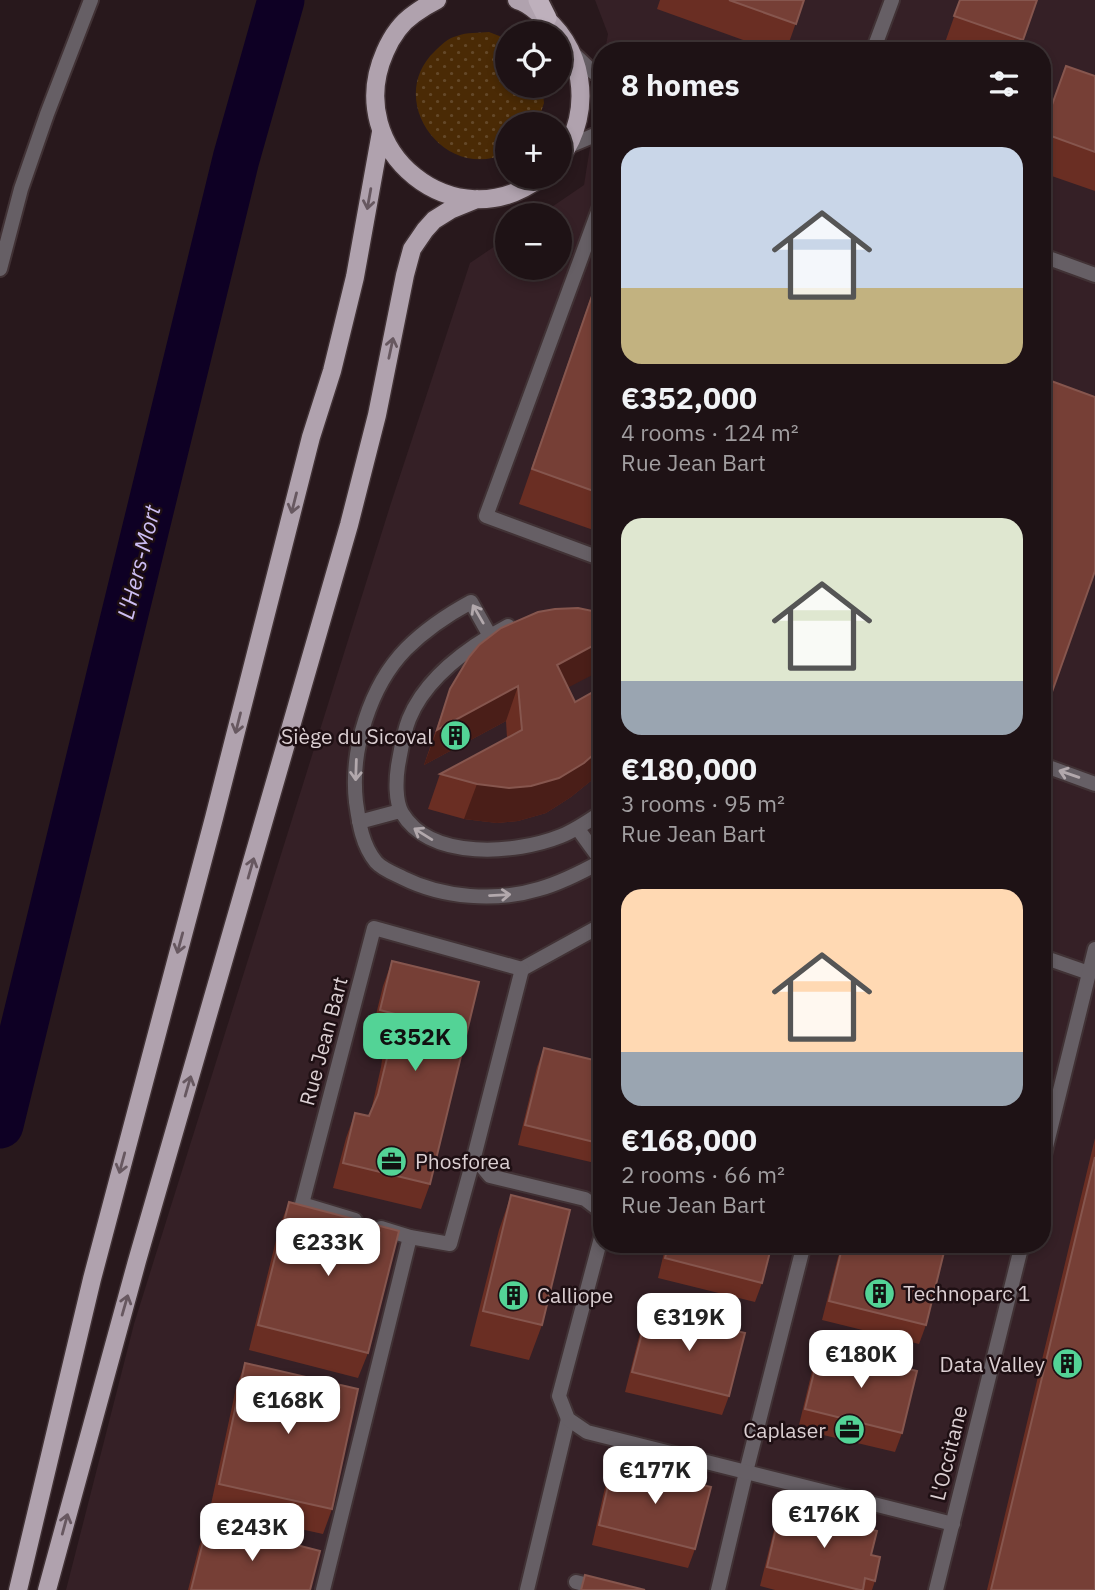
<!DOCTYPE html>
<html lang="en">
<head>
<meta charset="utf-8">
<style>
	:root { --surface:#1e1215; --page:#2b2022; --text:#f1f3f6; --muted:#a19ea0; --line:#3c3234; --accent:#53d396 }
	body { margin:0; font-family:"IBM Plex Sans",sans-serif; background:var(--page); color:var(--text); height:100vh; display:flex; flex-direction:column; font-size:26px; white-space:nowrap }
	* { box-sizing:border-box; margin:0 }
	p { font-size:23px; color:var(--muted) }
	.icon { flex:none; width:38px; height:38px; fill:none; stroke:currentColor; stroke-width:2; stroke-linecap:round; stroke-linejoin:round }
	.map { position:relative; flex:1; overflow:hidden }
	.sheet { position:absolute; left:593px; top:42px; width:458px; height:1211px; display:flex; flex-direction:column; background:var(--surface); border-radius:28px; box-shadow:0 4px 10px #0003,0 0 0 2px var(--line) }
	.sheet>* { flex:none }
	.controls { position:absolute; left:495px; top:21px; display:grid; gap:14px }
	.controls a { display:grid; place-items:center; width:77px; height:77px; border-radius:50%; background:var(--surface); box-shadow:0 4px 10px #0003,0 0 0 2px var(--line); font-size:35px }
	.price { position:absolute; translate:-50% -60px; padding:0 16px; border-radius:14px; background:#fff; color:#222; font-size:23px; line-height:46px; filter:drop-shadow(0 2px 4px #0008) }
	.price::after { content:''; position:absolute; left:50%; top:42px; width:21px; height:16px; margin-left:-10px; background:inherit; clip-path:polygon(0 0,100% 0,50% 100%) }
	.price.current { background:var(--accent); color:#111 }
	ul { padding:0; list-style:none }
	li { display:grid; align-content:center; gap:14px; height:371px; padding:0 28px }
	li span { display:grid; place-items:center; height:217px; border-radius:21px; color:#555 }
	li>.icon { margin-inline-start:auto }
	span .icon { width:126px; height:126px; fill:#fffc; stroke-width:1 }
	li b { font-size:30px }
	h2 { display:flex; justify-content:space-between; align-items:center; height:84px; padding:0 28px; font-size:30px }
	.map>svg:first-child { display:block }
	.built { fill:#352026 }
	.grass { fill:url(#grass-dots) }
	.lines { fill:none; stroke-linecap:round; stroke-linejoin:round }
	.river { stroke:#0e0024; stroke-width:47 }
	.service-casing { stroke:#413235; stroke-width:18 }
	.minor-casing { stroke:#413235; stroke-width:18 }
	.tertiary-casing { stroke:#413235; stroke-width:18 }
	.primary-casing { stroke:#413235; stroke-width:21 }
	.trunk-casing { stroke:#413235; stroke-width:23 }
	.service { stroke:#665f65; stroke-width:14 }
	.minor { stroke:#665f65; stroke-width:14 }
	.tertiary { stroke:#665f65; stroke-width:14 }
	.primary { stroke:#b0a2ae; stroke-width:18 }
	.trunk { stroke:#beb0bc; stroke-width:19 }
	.wall { fill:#6a2e23 }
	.shaded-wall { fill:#4a1e18 }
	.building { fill:#763f36; stroke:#86564e; stroke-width:2 }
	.oneway { stroke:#675860 }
	.oneway2 { stroke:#b2a8ac }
	.labels { text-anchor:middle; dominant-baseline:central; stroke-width:5; stroke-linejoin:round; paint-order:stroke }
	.poi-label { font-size:21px; fill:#dbcfd2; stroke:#1e0f13; text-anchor:end }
	.street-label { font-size:21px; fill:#dbcfd2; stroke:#1e0f13 }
	.water-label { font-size:23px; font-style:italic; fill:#cdbef3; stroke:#1e0f13 }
</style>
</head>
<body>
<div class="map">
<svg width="1095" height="1590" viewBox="0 0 1095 1590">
	<defs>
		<pattern id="grass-dots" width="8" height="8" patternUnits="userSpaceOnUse" patternTransform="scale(1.75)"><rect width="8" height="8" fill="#4a2a05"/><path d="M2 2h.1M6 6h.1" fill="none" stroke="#644829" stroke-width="1.8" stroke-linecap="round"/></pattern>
	</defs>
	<rect width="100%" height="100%" fill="#28181c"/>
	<path class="built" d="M595 0H1095V1590H66L134 1324 391 503 470 263 507 238 508 268H560V215H540L584 185 602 72V1244H1043V51H605L608 34Z"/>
	<path class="grass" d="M489 32 507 39 508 86H542L544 103 537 124H508L507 153C444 183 384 99 435 51 441 45 448 38 457 36 467 32 479 33 489 32Z"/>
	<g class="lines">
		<path class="river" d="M0 1125 236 159 281 0"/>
		<defs>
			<path id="service" d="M873 51 892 0
				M602 201 486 516 602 559
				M0 269 21 189 47 114 91 0
				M508 626 490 636 471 602C447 615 425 630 406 649 370 686 350 750 356 802 359 823 362 845 376 862 382 869 395 874 403 878 443 898 496 902 539 889 561 883 582 872 602 861
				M490 636C457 656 424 682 409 719 403 734 401 750 398 766 396 779 395 801 402 813 431 861 516 854 561 836 576 830 589 821 602 812
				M359 822 400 811
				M578 829 602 862
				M1043 957 1089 973
				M522 969 600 926 602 922
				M576 1582 607 1590
				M323 1590 410 1237
				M527 1590 568 1419
				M718 1590 746 1472 804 1244"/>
			<path id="minor" d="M1043 765 1095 784
				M355 1220 302 1204 374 928 522 969 474 1157 490 1176 585 1199 598 1209 602 1218
				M381 1228 410 1237 450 1244 474 1157
				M602 1234 559 1396 568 1419 587 1432 953 1524"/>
			<path id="tertiary" d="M572 52 593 72 602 78
				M569 146 602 132
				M1043 256 1095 275
				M1043 1159 1095 949
				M936 1590 1022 1244"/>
			<path id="primary" d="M437 0C429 4 421 9 414 14 401 23 391 38 385 52 341 151 456 243 541 177
				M517 0C524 2 530 6 536 11 584 43 595 111 560 158
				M18 1590 92 1279 214 818 311 437 332 371 355 277 381 132
				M47 1590 137 1261 349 525 377 415 405 275 412 249 425 230 434 220 450 210 477 199"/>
			<path id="trunk" d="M538 0 547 18"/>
		</defs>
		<use href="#service" class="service-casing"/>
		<use href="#minor" class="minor-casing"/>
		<use href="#tertiary" class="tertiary-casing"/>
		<use href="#primary" class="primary-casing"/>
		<use href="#trunk" class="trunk-casing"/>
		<use href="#service" class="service"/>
		<use href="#minor" class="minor"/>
		<use href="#tertiary" class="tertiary"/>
		<use href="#primary" class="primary"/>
		<use href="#trunk" class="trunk"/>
	</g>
	<path class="wall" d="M660 0H804L786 51H774L657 9Z
		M960 0H1037L1019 51H942Z
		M1095 76V191L1043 173V129Z
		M602 265V533L519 504Z
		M1043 378 1095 571 1050 698 1043 696Z
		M602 613 568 688 592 780 571 797 546 813 518 821 497 823 464 819 428 809 440 774 507 738 506 721 424 765 450 689Z
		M392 961 430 1184 421 1209 333 1188 346 1138 355 1113 369 1116 371 1111 381 1067 385 1039 371 1035 383 986Z
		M544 1048 602 1143 595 1163 518 1145 537 1067Z
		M1095 1138V1590H987Z
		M511 1195 542 1325 529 1360 470 1346 499 1230Z
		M289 1202 368 1353 358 1378 249 1350 279 1228Z
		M666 1244H772L762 1283 755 1302 658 1278Z
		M843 1244H868L879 1247 880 1244H946L926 1325 919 1344 822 1320 838 1257Z
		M648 1310 729 1396 722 1415 625 1392 641 1329Z
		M820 1348 902 1433 895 1452 798 1429 813 1367Z
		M245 1363 332 1509 323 1534 210 1509 236 1388Z
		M613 1464 695 1549 688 1568 592 1545 606 1483Z
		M781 1507 871 1555 875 1581 872 1590H775L760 1586 775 1526Z
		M208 1522 310 1590H188L199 1547Z"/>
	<path class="shaded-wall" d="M602 641V670L544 700 557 665Z
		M518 686 506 721 424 765 437 730Z
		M602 747V765L592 780 571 797 546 813 518 821 497 823 464 819 477 784Z"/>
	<path class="building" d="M729 0H804L796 24Z
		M960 0H1037L1023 40 954 16Z
		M1066 66 1095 76V152L1043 133V130Z
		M602 267V494L532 469Z
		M1043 378 1095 397V571L1052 692 1043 688Z
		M578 608 602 613V641L557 665 575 702 602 687V747L584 763 559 778 531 786 509 788 477 784 440 774 522 730 518 686 437 730 450 689 469 657 479 645 501 628 538 612 555 609Z
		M1043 834 1050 848 1043 867Z
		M392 961 479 982 430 1184 343 1163 355 1113 369 1116 378 1095 391 1042 395 1014 380 1010Z
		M544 1048 602 1062V1144L525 1125Z
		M1095 1157V1590H991Z
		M511 1195 570 1210 542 1325 483 1311Z
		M289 1202 399 1231 368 1353 258 1325Z
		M669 1244H772L762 1283 665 1258Z
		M843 1244H868L881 1248 882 1244H946L926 1325 829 1301Z
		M648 1310 745 1333 729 1396 632 1372Z
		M820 1348 917 1371 902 1433 805 1409Z
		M245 1363 358 1389 332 1509 219 1484Z
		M613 1464 711 1487 695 1549 599 1525Z
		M781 1507 877 1531 871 1555 880 1557 875 1581 865 1578 863 1590H860L767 1567Z
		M208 1522 320 1551 310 1590H191Z
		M585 1575 645 1590H581Z"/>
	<defs><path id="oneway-shaft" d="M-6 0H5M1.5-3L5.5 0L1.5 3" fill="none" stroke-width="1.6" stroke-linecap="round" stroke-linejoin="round" transform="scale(1.75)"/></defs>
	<g class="oneway">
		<use href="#oneway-shaft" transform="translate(369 199) rotate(100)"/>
		<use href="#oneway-shaft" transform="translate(391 348) rotate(-78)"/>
		<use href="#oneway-shaft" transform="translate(294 503) rotate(104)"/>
		<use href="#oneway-shaft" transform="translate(238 723) rotate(104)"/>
		<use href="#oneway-shaft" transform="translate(251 868) rotate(-74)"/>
		<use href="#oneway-shaft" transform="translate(180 943) rotate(105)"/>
		<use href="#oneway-shaft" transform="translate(188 1086) rotate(-74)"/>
		<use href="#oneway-shaft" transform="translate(122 1163) rotate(105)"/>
		<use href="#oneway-shaft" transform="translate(125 1305) rotate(-74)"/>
		<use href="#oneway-shaft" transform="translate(65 1524) rotate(-75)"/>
	</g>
	<g class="oneway2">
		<use href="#oneway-shaft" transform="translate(478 614) rotate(-120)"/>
		<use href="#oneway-shaft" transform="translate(356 770) rotate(92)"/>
		<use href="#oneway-shaft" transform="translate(1069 774) rotate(-161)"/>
		<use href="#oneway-shaft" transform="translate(423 834) rotate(-148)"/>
		<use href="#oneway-shaft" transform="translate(500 895) rotate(-3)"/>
	</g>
	<defs>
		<symbol id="building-disc" viewBox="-11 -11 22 22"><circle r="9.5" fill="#53d396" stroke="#1e0f13"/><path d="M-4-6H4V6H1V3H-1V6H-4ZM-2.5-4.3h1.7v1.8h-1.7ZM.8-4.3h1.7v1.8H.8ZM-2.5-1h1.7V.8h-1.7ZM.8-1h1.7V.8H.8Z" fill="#111"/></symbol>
		<symbol id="office-disc" viewBox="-11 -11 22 22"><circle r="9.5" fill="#53d396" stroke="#1e0f13"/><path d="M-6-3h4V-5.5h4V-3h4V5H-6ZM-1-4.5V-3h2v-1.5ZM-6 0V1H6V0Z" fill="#111"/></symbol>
	</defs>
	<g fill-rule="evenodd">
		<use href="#building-disc" x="438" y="718" width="35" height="35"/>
		<use href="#office-disc" x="374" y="1144" width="35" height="35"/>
		<use href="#building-disc" x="862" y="1276" width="35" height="35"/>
		<use href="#building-disc" x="496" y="1278" width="35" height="35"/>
		<use href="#building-disc" x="1050" y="1346" width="35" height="35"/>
		<use href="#office-disc" x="832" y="1412" width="35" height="35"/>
	</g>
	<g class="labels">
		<g class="poi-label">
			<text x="433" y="736">Siège du Sicoval</text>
			<text x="415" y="1161" text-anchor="start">Phosforea</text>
			<text x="903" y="1293" text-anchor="start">Technoparc 1</text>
			<text x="537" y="1295" text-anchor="start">Calliope</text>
			<text x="1045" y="1364">Data Valley</text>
			<text x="826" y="1430">Caplaser</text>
		</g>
		<g class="street-label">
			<text transform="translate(323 1041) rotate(-75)">Rue Jean Bart</text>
			<text transform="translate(948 1453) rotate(-76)">L'Occitane</text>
		</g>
		<g class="water-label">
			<text transform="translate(138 562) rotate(-76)">L'Hers-Mort</text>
		</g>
	</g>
</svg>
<div class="controls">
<a><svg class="icon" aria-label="locate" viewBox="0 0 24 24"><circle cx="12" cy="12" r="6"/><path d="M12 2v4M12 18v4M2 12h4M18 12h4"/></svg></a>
<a>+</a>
<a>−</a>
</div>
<b class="price current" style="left:415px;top:1073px">€352K</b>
<b class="price" style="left:328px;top:1278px">€233K</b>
<b class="price" style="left:689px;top:1353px">€319K</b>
<b class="price" style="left:861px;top:1390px">€180K</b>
<b class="price" style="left:288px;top:1436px">€168K</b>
<b class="price" style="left:655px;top:1506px">€177K</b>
<b class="price" style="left:824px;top:1550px">€176K</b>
<b class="price" style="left:252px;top:1563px">€243K</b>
<section class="sheet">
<h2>8 homes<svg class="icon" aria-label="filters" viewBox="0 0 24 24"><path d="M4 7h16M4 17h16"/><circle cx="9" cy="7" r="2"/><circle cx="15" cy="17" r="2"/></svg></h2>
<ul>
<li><span style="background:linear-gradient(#c9d6e8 65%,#c2b280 0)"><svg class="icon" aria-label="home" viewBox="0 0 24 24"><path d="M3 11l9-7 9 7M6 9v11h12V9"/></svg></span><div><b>€352,000</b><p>4 rooms · 124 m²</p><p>Rue Jean Bart</p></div></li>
<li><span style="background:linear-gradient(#dfe7d0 75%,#9aa5b1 0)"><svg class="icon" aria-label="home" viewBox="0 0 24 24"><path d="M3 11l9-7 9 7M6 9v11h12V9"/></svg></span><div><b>€180,000</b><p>3 rooms · 95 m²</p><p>Rue Jean Bart</p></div></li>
<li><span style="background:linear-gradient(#ffd9b3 75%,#9aa5b1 0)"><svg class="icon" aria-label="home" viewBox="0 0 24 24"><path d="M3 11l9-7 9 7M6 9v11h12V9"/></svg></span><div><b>€168,000</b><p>2 rooms · 66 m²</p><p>Rue Jean Bart</p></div></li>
</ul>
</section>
</div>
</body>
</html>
